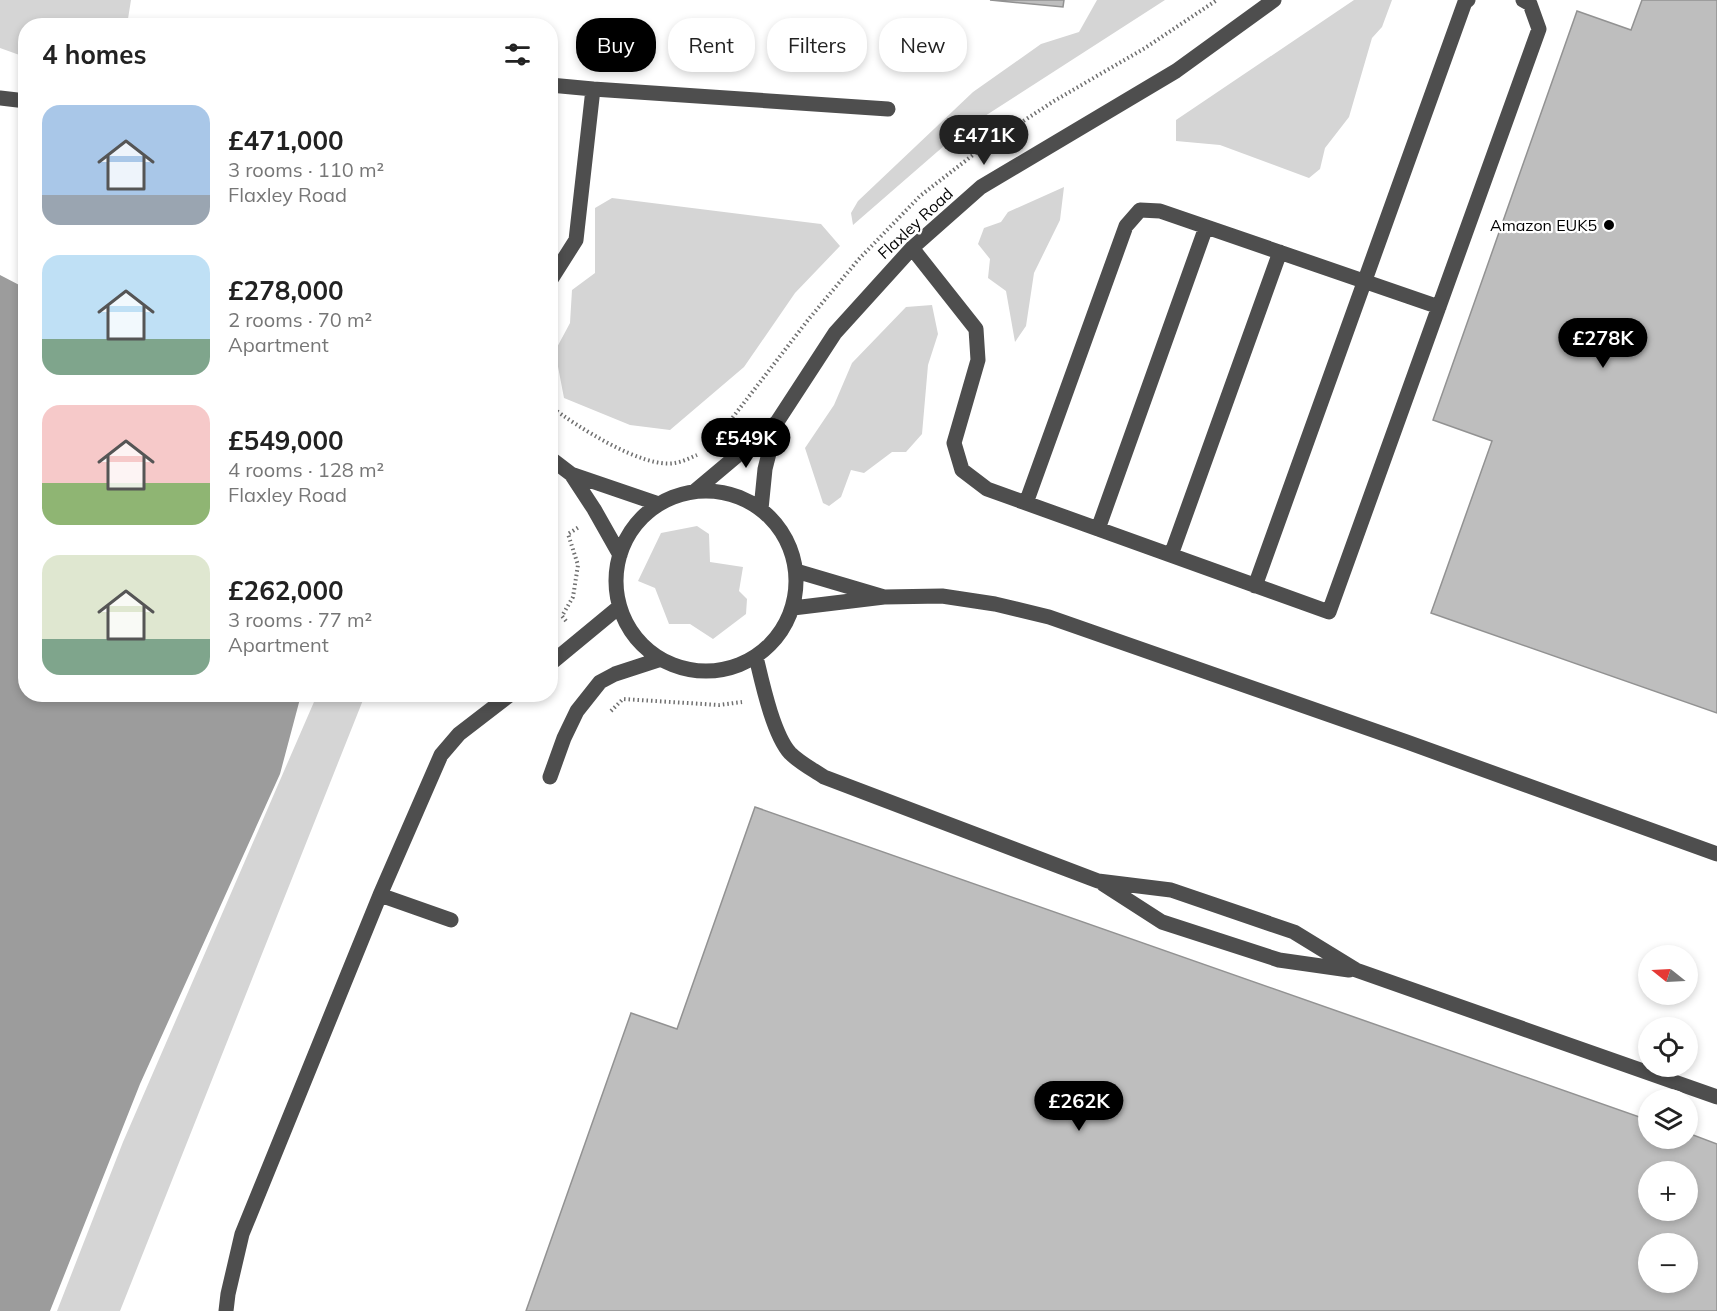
<!DOCTYPE html>
<html lang="en">
<head>
<meta charset="utf-8">
<style>
	:root { --surface:#fff; --page:#f2f2f2; --text:#222; --muted:#767676; --accent:#000 }
	body { margin:0; font-family:Mulish,sans-serif; background:var(--page); color:var(--text); height:100vh; display:flex; flex-direction:column; font-size:22px; white-space:nowrap }
	* { box-sizing:border-box; margin:0 }
	p { font-size:20px; color:var(--muted) }
	.icon { flex:none; width:33px; height:33px; fill:none; stroke:currentColor; stroke-width:2; stroke-linecap:round; stroke-linejoin:round }
	.map { position:relative; flex:1; overflow:hidden }
	.drawer { position:absolute; left:18px; top:18px; width:540px; height:684px; display:flex; flex-direction:column; background:var(--surface); border-radius:24px; box-shadow:0 3px 9px #0003 }
	.drawer>* { flex:none }
	.banner { position:absolute; left:576px; top:18px; width:570px; height:54px; display:flex; gap:12px }
	.needle { width:39px; rotate:288deg }
	.controls { position:absolute; left:1638px; top:945px; display:grid; gap:12px }
	.controls a { display:grid; place-items:center; width:60px; height:60px; border-radius:50%; background:var(--surface); box-shadow:0 3px 9px #0003; font-size:30px }
	.price { position:absolute; translate:-50% -51px; padding:0 14px; border-radius:21px; background:var(--accent); color:#fff; font-size:20px; line-height:39px; filter:drop-shadow(0 2px 3px #0008) }
	.price::after { content:''; position:absolute; left:50%; top:36px; width:18px; height:14px; margin-left:-9px; background:inherit; clip-path:polygon(0 0,100% 0,50% 100%) }
	.price.current { background:#222; color:#fff }
	ul { padding:0; list-style:none }
	li { display:flex; align-items:center; gap:18px; height:150px; padding:0 24px }
	li span { display:grid; place-items:center; flex:none; width:168px; height:120px; border-radius:18px; color:#555 }
	li>.icon { margin-inline-start:auto }
	span .icon { width:72px; height:72px; fill:#fffc; stroke-width:1 }
	li b { font-size:26px }
	h2 { display:flex; justify-content:space-between; align-items:center; height:72px; padding:0 24px; font-size:26px }
	.chip { padding:0 21px; border-radius:24px; background:var(--surface); box-shadow:0 3px 9px #0003; font-size:21px; line-height:54px }
	.chip.current { background:var(--accent); color:#fff }
	.map>svg:first-child { display:block }
	.green { fill:#d5d5d5 }
	.water { fill:#9c9c9c }
	.building { fill:#bebebe; stroke:#929292; stroke-width:1.5; fill-rule:evenodd }
	.lines { fill:none; stroke-linecap:round; stroke-linejoin:round }
	.path { stroke:#707070; stroke-width:4; stroke-dasharray:1.5 3; stroke-linecap:butt }
	.minor { stroke:#4e4e4e; stroke-width:15 }
	.poi-dot { fill:#000; stroke:#fff; stroke-width:2 }
	.labels { text-anchor:middle; dominant-baseline:central; stroke-width:4.5; stroke-linejoin:round; paint-order:stroke }
	.street-label { font-size:16px; fill:#000; stroke:#fff }
	.poi-label { font-size:16px; fill:#000; stroke:#fff; text-anchor:end }
</style>
</head>
<body>
<div class="map">
<svg width="1717" height="1311" viewBox="0 0 1717 1311">
	<rect width="100%" height="100%" fill="#fff"/>
	<path class="green" d="M0 0H131L127 25 26 26 25 57 0 48Z
		M1097 0H1165L960 132 853 225 851 213 858 201 973 92 1041 44 1079 32Z
		M1354 0H1392L1382 27 1372 38 1349 117 1325 148 1320 169 1309 178 1220 145 1176 141V120Z
		M1064 187 1060 220 1034 273 1026 326 1015 342 1006 291 988 278 990 259 978 244 984 228 1001 222 1008 212Z
		M612 198 821 224 840 246 795 293 744 367 670 430 630 425 564 398 555 351 570 323 572 290 595 273V208Z
		M932 305 938 334 928 365 922 434 906 452H892L864 473 851 470 841 497 829 506 823 503 805 448 834 405 852 363 906 307Z
		M697 526 709 534 710 562 743 567 739 591 747 599 746 614 713 639 690 624H669L655 588 638 581 661 533Z
		M317 695H365L120 1311H57L123 1142Z"/>
	<path class="water" d="M0 275 25 288 26 694 301 695 280 774 140 1084 50 1311H0Z"/>
	<path class="building" d="M990 0H1064L1063 7Z
		M1642 0H1717V713L1431 613 1492 441 1433 420 1577 11 1631 30Z
		M755 807 1648 1120V1138H1688V1133L1717 1144V1311H526L631 1013 677 1029ZM1648 1172H1688V1210H1648ZM1648 1244H1688V1282H1648Z"/>
	<g class="lines">
		<path class="path" d="M550 406C576 426 643 469 675 463 682 462 690 458 697 455
			M716 439 808 320 858 260 920 196 982 148 1054 101 1145 48 1217 0
			M566 621 562 616 573 597 578 565 568 534 579 527
			M611 711 623 699 719 705 742 702"/>
		<path class="minor" d="M550 85 593 89
			M0 98 26 101
			M912 248 976 329 978 360 954 443 962 470 987 489 1329 612 1539 29 1530 4 1523 0
			M550 281 576 240 593 89 888 109
			M550 458 571 474 594 509 620 555
			M571 474 659 504
			M616 581a90 90 0 1 1 180 0a90 90 0 1 1-180 0Z
			M695 491 777 422 835 333 912 248 981 187 1176 71 1274 0
			M1026 503 1126 226 1140 210 1160 211 1439 307
			M761 509 765 469 777 422
			M1098 529 1206 227
			M1171 555 1280 252
			M1255 586 1465 2 1468 0
			M884 597 942 596 995 604 1049 617 1407 742 1717 854
			M793 608 884 597 796 571
			M756 657C762 682 773 734 790 753 800 763 812 769 824 777L1098 881 1171 890 1294 932 1356 970 1717 1097
			M550 664 619 607
			M550 777 564 738 577 711 600 682 615 674 661 659
			M1103 884 1162 922 1279 960 1349 970
			M380 895 451 920
			M226 1311 228 1294 242 1234 380 895 441 755 459 734 511 694"/>
	</g>
	<circle class="poi-dot" cx="1609" cy="225" r="6"/>
	<g class="labels">
		<g class="street-label">
			<text transform="translate(915 223) rotate(-43)">Flaxley Road</text>
		</g>
		<g class="poi-label">
			<text x="1597" y="225">Amazon EUK5</text>
		</g>
	</g>
</svg>
<div class="controls">
<a><svg class="needle" viewBox="-14 -14 28 28"><path d="M0-13l5 13h-10z" fill="#e53935"/><path d="M0 13l5-13h-10z" fill="#767676"/></svg></a>
<a><svg class="icon" aria-label="locate" viewBox="0 0 24 24"><circle cx="12" cy="12" r="6"/><path d="M12 2v4M12 18v4M2 12h4M18 12h4"/></svg></a>
<a><svg class="icon" aria-label="layers" viewBox="0 0 24 24"><path d="M12 4l9 5-9 5-9-5zM3 14l9 5 9-5"/></svg></a>
<a>+</a>
<a>−</a>
</div>
<b class="price current" style="left:984px;top:166px">£471K</b>
<b class="price" style="left:1603px;top:369px">£278K</b>
<b class="price" style="left:746px;top:469px">£549K</b>
<b class="price" style="left:1079px;top:1132px">£262K</b>
<div class="banner">
<a class="chip current">Buy</a>
<a class="chip">Rent</a>
<a class="chip">Filters</a>
<a class="chip">New</a>
</div>
<section class="drawer">
<h2>4 homes<svg class="icon" aria-label="filters" viewBox="0 0 24 24"><path d="M4 7h16M4 17h16"/><circle cx="9" cy="7" r="2"/><circle cx="15" cy="17" r="2"/></svg></h2>
<ul>
<li><span style="background:linear-gradient(#a9c7e8 75%,#9aa5b1 0)"><svg class="icon" aria-label="home" viewBox="0 0 24 24"><path d="M3 11l9-7 9 7M6 9v11h12V9"/></svg></span><div><b>£471,000</b><p>3 rooms · 110 m²</p><p>Flaxley Road</p></div></li>
<li><span style="background:linear-gradient(#bfe0f5 70%,#7fa58c 0)"><svg class="icon" aria-label="home" viewBox="0 0 24 24"><path d="M3 11l9-7 9 7M6 9v11h12V9"/></svg></span><div><b>£278,000</b><p>2 rooms · 70 m²</p><p>Apartment</p></div></li>
<li><span style="background:linear-gradient(#f6c9c9 65%,#8fb573 0)"><svg class="icon" aria-label="home" viewBox="0 0 24 24"><path d="M3 11l9-7 9 7M6 9v11h12V9"/></svg></span><div><b>£549,000</b><p>4 rooms · 128 m²</p><p>Flaxley Road</p></div></li>
<li><span style="background:linear-gradient(#dfe7d0 70%,#7fa58c 0)"><svg class="icon" aria-label="home" viewBox="0 0 24 24"><path d="M3 11l9-7 9 7M6 9v11h12V9"/></svg></span><div><b>£262,000</b><p>3 rooms · 77 m²</p><p>Apartment</p></div></li>
</ul>
</section>
</div>
</body>
</html>
